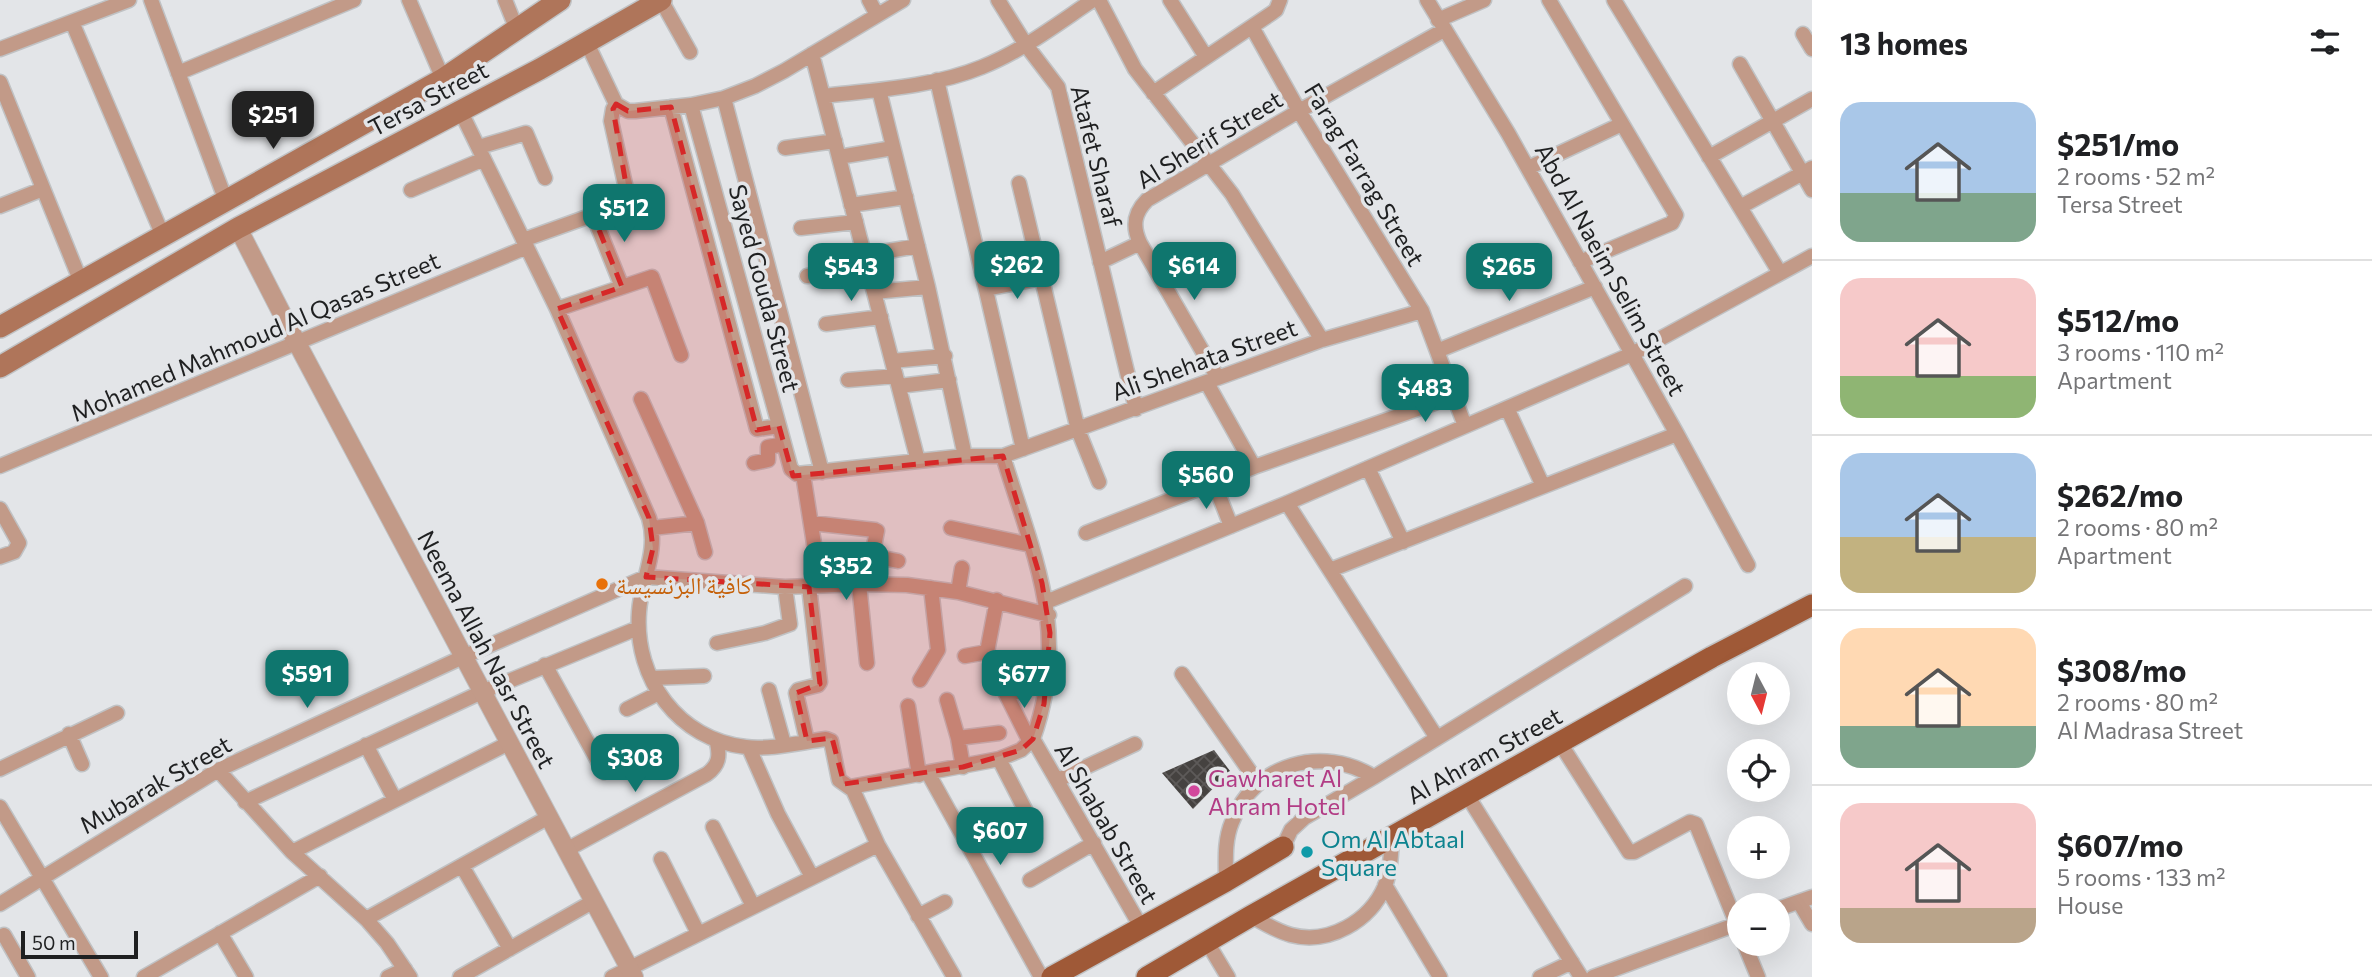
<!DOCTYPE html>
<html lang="en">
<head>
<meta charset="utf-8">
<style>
	:root { --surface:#fff; --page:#f6f6f6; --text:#202124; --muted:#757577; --line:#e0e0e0; --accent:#0f766e }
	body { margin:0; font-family:Commissioner,"Noto Naskh Arabic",sans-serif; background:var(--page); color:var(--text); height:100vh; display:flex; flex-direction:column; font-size:26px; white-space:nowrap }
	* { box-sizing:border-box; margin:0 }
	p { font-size:23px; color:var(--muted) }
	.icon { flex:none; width:38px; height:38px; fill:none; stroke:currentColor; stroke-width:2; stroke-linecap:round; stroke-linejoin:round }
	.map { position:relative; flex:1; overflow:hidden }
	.details { display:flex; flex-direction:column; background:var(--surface); width:560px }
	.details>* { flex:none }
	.needle { width:46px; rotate:173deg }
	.controls { position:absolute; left:1727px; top:662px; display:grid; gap:14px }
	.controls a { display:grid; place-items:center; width:63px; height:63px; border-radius:50%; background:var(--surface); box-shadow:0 7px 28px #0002; font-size:35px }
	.scale { position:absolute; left:21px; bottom:18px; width:117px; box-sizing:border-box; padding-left:7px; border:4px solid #1f2021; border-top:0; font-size:19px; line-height:24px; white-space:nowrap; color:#1f2021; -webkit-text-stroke:5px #e3e5e8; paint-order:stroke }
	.price { position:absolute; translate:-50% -60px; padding:0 16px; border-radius:14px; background:var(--accent); color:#fff; font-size:23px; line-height:46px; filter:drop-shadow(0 2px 4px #0008) }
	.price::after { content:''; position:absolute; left:50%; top:42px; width:21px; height:16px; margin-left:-10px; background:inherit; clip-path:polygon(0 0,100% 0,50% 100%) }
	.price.active { background:#222; color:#fff }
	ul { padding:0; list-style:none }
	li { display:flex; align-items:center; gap:21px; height:175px; padding:0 28px }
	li+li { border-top:2px solid var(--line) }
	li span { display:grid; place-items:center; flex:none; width:196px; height:140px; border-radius:21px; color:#555 }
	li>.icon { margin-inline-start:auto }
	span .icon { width:84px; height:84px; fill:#fffc; stroke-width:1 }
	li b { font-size:30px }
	h2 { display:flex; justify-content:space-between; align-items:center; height:84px; padding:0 28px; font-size:30px }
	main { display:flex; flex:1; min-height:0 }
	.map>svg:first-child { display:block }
	.building { fill:url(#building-cross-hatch) }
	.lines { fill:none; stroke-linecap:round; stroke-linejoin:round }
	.minor-casing { stroke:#c0c2c4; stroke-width:17 }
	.tertiary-casing { stroke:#c0c2c4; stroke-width:20 }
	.secondary-casing { stroke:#c0c2c4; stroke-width:24 }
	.primary-casing { stroke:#c0c2c4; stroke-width:24 }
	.minor { stroke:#c29a88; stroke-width:14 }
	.tertiary { stroke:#c29a88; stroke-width:18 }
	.secondary { stroke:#af755a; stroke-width:21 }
	.primary { stroke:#9f5937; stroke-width:21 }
	.marked { fill:#d62828; fill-opacity:0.2; stroke:#d62828; stroke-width:5; stroke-dasharray:14 9; stroke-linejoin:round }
	.food-dot { fill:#e8710a; stroke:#e3e5e8; stroke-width:2.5 }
	.hotel-dot { fill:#d1479c; stroke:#e3e5e8; stroke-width:2.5 }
	.culture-dot { fill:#0f9aa8; stroke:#e3e5e8; stroke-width:2.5 }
	.labels { text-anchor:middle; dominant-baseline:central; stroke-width:7; stroke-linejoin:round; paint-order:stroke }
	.street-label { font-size:24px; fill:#1f2021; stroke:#e3e5e8 }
	.food-label { font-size:24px; fill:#c56008; stroke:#e3e5e8; text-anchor:start }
	.hotel-label { font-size:24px; fill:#b23c85; stroke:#e3e5e8; text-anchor:start }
	.culture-label { font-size:24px; fill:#0d838f; stroke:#e3e5e8; text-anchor:start }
</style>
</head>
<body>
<main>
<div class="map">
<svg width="1812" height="977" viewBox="0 0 1812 977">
	<defs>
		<pattern id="building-cross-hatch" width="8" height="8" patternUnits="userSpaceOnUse" patternTransform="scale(1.75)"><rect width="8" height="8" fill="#454240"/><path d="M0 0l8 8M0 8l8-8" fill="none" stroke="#5d5a59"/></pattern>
	</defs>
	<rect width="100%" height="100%" fill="#e3e5e8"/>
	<path class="building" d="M1214 750 1230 771 1193 809 1162 773Z"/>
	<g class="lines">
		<defs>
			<path id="minor" d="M151 0 226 201
				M409 0 443 79
				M505 0 517 30
				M661 0 690 52
				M869 0 877 15
				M998 0 1026 45 1058 87 1136 409
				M1099 0 1135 69 1232 194 1322 340
				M1170 0 1206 57
				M1427 0 1508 133 1677 434 1748 565
				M1549 0 1676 215 1672 223 1580 262
				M1614 0 1780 273
				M1438 20 1484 0
				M72 22 163 236
				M1252 27 1299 111 1422 311 1465 426
				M1803 34 1812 49
				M587 43 616 104 628 111H635L691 105 724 98 755 86 784 71 903 0
				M0 49 129 0
				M812 54 918 461
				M1740 64 1812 190
				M178 73 354 0
				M937 80 1023 449
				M0 82 81 282
				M879 90 928 287 965 456
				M1153 93 1272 13 1276 10 1280 0
				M823 96C876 90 933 87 982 67 1022 51 1057 24 1093 0
				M724 98 822 472
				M691 105 791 469 797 474 965 456H1003L1322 340 1422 311
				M671 107 757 429 779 426
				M460 110 557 309 649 518C659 552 641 579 639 612 634 679 679 740 746 747 770 750 802 742 826 739L831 741 839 780 853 790 878 845 954 977
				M479 147 526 133 545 178
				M785 148 835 141
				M839 157 893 148
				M1709 157 1812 99
				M1528 168 1622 124
				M1019 183 1078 430 1099 482
				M411 190 484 159
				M851 205 906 197
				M0 206 43 189
				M1740 207 1812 168
				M593 215 622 287
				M801 228 856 222
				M523 240 629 202 611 121 613 109 616 104
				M864 255 918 246
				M1100 262 1140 243
				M807 276 868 269
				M986 289 1041 278
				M874 292 928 287
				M557 309 652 277 681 355
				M826 324 881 317
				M1437 351 1595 287
				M892 361 945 356
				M1218 378 1140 243C1132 226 1134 213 1147 200L1299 111 1444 30
				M848 380 896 376
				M1207 383 1254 467
				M899 386 949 380
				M641 399 697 523 705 552
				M1507 408 1543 486
				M1003 456C1034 557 1071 632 1033 739L1141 927
				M754 463 768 460V447L784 444
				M0 466 527 247
				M1368 468 1403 542
				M803 474 815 550
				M1214 483 1231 526
				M1287 503 1437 738
				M0 509 19 543 14 552 0 557
				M811 523 875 530 877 531 872 556 898 561
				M652 528 697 523
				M951 528 1031 545
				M1086 533 1254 467 1454 396
				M1330 570 1677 434
				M859 584 867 663
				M958 592 962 568
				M1046 602 1287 503 1632 354 1812 256
				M717 643 765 633 790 624 785 587
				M965 656 987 652 997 600
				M545 665 604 772
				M1182 674 1258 783
				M652 678 704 676
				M920 680 938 650 931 588
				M769 690 784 744
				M1023 692H1005L1030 742
				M947 700 958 738 963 767
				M908 706 919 775
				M627 709 659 693
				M69 734 82 764
				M958 738 999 733
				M807 741 796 693 798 690 818 685 820 682 809 587
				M1560 743 1629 852H1634L1690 822 1696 824 1740 932
				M366 745 395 800
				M749 748 778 814 812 877
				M999 759 1033 825
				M0 769 117 713
				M218 770 292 852 366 919 387 943 410 977
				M928 773 1041 977
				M1058 780 1135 744
				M850 787 999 759 1021 750 1033 739
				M1467 795 1581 977
				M245 802 482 692 638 628
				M0 807 101 977
				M713 827 753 906
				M1283 847 1291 830 1304 818 1374 777 1685 586
				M566 850 707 774C719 765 720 756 717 743
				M292 852 509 743
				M661 859 698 933
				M462 866 510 949
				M1030 880 1094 843
				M1226 881C1226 861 1224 841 1232 822 1254 763 1323 745 1374 777
				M1385 885 1440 977
				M1799 902 1812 924
				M0 904 218 770 463 657 646 577 785 587 859 584 907 585 958 592 1049 615
				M1778 909 1812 897
				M918 916 945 902
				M1251 916C1264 923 1276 931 1291 935 1329 945 1370 921 1385 886 1391 870 1391 853 1392 837
				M366 919 549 817
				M220 933 246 977
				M4 935 28 977
				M1207 942 1228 977
				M1744 943 1758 977
				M144 977 320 876
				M388 977 405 969
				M460 977 594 901
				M612 977 878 845
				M1540 977 1572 962
				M1593 977 1740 923"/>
			<path id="tertiary" d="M238 228 297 343 634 977"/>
			<path id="secondary" d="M0 327 443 79 560 0
				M0 367 238 228 540 69 661 0"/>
			<path id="primary" d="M1052 977 1226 881 1283 847
				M1147 977 1251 916 1712 657 1812 605"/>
		</defs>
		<use href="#minor" class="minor-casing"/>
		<use href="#tertiary" class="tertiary-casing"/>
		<use href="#secondary" class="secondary-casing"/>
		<use href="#primary" class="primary-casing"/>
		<use href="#minor" class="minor"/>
		<use href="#tertiary" class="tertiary"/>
		<use href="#secondary" class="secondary"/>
		<use href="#primary" class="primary"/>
	</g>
	<path class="marked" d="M616 104 628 111 671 107 757 430 779 426 793 476 1003 456 1042 583 1050 633 1044 704 1033 739 1021 750 963 767 844 784 832 738 807 741 796 693 820 684 809 587 646 577 653 548 649 518 557 309 622 287 593 215 629 202 613 109Z"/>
	<circle class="food-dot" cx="602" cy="584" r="7"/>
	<circle class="hotel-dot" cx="1194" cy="791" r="7"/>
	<circle class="culture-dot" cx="1307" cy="852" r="7"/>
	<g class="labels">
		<g class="street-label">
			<text transform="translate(428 98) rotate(-28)">Tersa Street</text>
			<text transform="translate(1209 139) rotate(-31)">Al Sherif Street</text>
			<text transform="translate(1097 156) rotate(76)">Atafet Sharaf</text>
			<text transform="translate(1365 174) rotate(59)">Farag Farrag Street</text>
			<text transform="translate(1611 269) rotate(61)">Abd Al Naeim Selim Street</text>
			<text transform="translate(765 288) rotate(75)">Sayed Gouda Street</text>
			<text transform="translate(255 336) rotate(-23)">Mohamed Mahmoud Al Qasas Street</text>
			<text transform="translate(1204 359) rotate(-20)">Ali Shehata Street</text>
			<text transform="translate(487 649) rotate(62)">Neema Allah Nasr Street</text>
			<text transform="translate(1484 755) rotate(-29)">Al Ahram Street</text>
			<text transform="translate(155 784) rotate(-30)">Mubarak Street</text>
			<text transform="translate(1107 823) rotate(60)">Al Shabab Street</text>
		</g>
		<g class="food-label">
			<text x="616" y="584">كافية البرنسيسة</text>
		</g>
		<g class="hotel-label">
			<text x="1208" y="777">Gawharet Al<tspan x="1208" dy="28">Ahram Hotel</tspan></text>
		</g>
		<g class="culture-label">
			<text x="1321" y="838">Om Al Abtaal<tspan x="1321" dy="28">Square</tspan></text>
		</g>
	</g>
</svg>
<div class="controls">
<a><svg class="needle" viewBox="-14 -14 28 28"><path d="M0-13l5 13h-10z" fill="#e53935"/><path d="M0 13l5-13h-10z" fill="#757577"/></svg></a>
<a><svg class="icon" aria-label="locate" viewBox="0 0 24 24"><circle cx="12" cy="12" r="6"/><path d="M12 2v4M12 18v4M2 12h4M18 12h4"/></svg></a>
<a>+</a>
<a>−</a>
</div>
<div class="scale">50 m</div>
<b class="price active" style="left:273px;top:151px">$251</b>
<b class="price" style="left:624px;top:244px">$512</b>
<b class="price" style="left:1017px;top:301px">$262</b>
<b class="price" style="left:1194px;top:302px">$614</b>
<b class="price" style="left:851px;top:303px">$543</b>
<b class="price" style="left:1509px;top:303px">$265</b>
<b class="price" style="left:1425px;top:424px">$483</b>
<b class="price" style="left:1206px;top:511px">$560</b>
<b class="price" style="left:846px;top:602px">$352</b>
<b class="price" style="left:307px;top:710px">$591</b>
<b class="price" style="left:1024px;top:710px">$677</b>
<b class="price" style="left:635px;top:794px">$308</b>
<b class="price" style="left:1000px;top:867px">$607</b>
</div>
<section class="details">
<h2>13 homes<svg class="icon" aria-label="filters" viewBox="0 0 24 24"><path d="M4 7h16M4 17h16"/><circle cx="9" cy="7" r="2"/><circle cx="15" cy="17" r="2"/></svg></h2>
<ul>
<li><span style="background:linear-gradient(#a9c7e8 65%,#7fa58c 0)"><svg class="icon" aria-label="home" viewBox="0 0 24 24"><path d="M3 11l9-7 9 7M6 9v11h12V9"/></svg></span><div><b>$251/mo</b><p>2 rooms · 52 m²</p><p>Tersa Street</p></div></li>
<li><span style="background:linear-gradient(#f6c9c9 70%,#8fb573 0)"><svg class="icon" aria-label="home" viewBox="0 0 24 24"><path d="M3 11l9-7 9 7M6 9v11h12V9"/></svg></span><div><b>$512/mo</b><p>3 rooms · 110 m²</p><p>Apartment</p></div></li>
<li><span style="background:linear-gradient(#a9c7e8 60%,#c2b280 0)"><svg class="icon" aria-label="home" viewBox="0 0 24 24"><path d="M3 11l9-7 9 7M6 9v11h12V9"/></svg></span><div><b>$262/mo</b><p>2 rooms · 80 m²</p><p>Apartment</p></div></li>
<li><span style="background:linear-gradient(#ffd9b3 70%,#7fa58c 0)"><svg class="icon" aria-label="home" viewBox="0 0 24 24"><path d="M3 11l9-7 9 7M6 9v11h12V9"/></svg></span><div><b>$308/mo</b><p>2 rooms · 80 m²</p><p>Al Madrasa Street</p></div></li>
<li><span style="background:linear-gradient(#f6c9c9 75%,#b9a48a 0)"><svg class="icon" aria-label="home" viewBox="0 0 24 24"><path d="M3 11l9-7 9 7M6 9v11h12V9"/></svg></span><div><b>$607/mo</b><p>5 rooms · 133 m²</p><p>House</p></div></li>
</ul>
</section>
</main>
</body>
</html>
